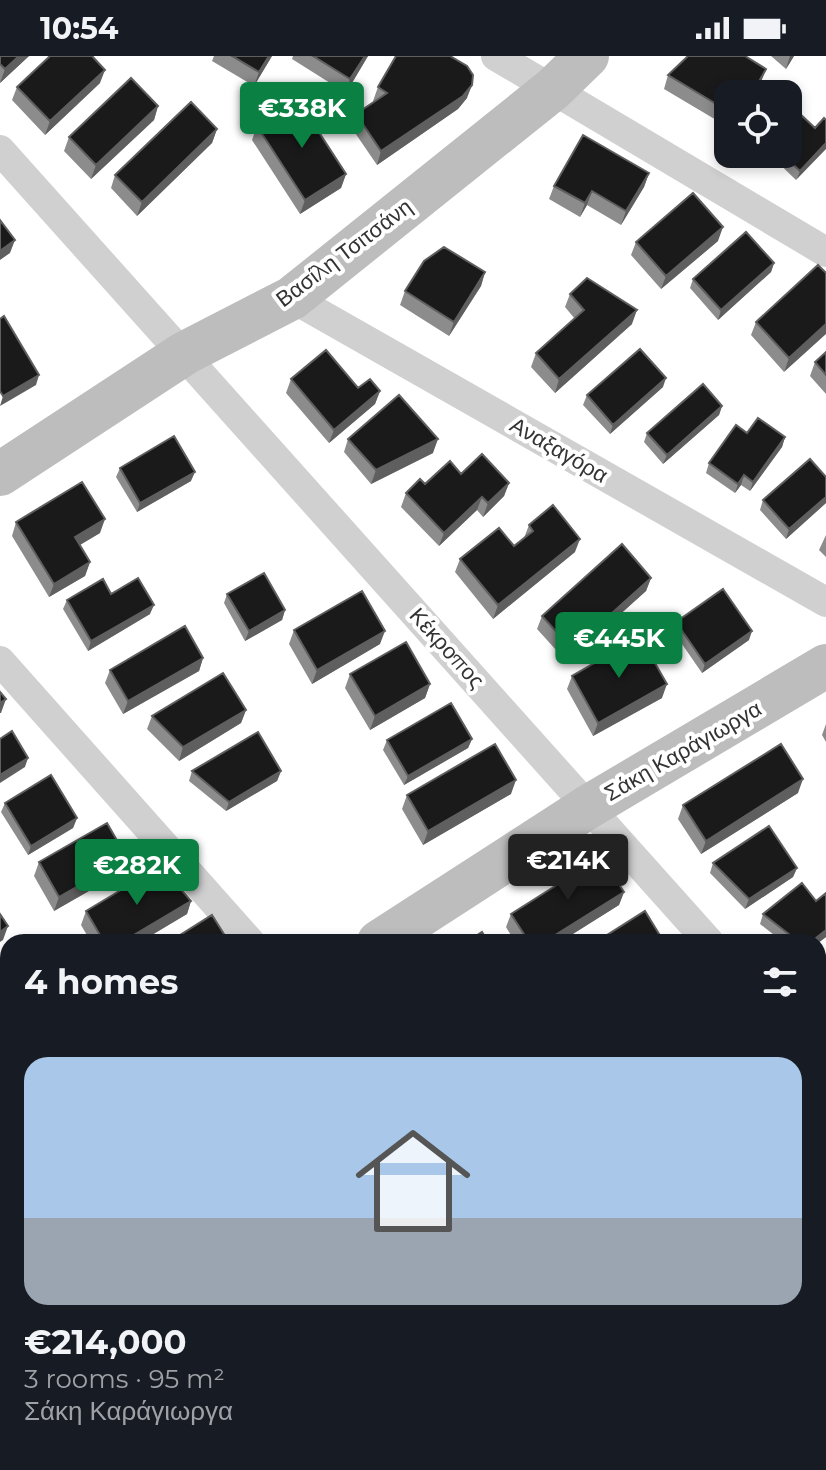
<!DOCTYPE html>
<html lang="en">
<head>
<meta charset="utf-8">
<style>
	:root { --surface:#171b24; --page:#20242c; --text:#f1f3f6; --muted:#9ea1a6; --line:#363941; --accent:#0b8043 }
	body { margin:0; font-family:Montserrat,sans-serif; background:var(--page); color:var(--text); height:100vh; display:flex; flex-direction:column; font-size:30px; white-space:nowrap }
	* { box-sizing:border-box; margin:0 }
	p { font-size:26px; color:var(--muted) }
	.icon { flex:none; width:44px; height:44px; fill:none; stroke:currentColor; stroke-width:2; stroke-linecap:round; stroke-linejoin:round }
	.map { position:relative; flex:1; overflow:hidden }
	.drawer { position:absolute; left:0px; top:878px; width:826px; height:536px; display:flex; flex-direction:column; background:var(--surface); border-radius:24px 24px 0 0; box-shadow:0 4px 12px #0003 }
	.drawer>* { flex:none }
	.fabs { position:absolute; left:714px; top:24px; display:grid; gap:16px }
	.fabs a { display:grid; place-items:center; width:88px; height:88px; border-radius:16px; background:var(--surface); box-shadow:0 4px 12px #0003; font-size:40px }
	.price { position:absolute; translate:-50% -68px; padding:0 18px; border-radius:8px; background:var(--accent); color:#fff; font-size:26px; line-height:52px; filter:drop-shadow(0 2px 4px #0008) }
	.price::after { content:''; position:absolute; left:50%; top:48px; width:24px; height:18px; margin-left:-12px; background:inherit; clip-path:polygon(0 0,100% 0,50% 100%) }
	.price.selected { background:#222; color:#fff }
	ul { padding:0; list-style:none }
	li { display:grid; align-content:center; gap:16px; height:424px; padding:0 24px }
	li+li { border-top:2px solid var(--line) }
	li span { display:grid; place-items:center; height:248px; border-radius:24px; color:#555 }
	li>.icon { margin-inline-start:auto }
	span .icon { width:144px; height:144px; fill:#fffc; stroke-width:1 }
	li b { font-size:34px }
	h2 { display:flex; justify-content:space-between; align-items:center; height:96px; padding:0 24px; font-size:34px }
	.status { display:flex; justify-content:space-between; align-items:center; height:56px; padding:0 40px; background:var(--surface); direction:ltr }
	.status svg { height:22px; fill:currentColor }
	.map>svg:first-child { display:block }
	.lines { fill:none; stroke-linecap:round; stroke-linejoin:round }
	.street { stroke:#d0d0d0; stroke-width:30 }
	.secondary { stroke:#bdbdbd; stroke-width:44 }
	.wall { fill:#8c8c8c }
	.shaded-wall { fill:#5f5f5f }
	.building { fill:#1a1a1a; stroke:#5f5f5f; stroke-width:2 }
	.labels { text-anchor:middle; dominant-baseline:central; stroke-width:8; stroke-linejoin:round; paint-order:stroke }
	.street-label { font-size:22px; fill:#333; stroke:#fff }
</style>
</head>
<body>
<div class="status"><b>10:54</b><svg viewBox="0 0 49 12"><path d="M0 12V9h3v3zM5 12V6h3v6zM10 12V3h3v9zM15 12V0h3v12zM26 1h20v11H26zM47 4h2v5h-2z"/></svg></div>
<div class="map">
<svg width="826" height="1414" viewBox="0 0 826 1414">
	<rect width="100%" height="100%" fill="#fff"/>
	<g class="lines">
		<path class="street" d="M496 0 826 196
			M0 94 709 886
			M292 242 826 546
			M0 605 250 886
			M818 1008 826 1017
			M0 1074 8 1083
			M283 1406 290 1414
			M716 1406 723 1414"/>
		<path class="secondary" d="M0 418 185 297 292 242 553 33 587 0
			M379 886 588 751 826 610
			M0 1113 8 1108
			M818 1263 826 1257
			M590 1414 603 1406"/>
	</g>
	<path class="wall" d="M0 0H29L0 27Z
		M214 0H272L254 30 212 5Z
		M293 0H368L346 37 292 3Z
		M771 0H794L786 13Z
		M668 19 761 26 755 38H728V71L664 33Z
		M100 27 45 79 12 44 17 31Z
		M378 31 467 42 458 53 377 109 351 71 356 58 374 45H373Z
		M158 50 154 64 91 123 64 95 69 81Z
		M826 64 796 124 769 98H788L815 72Z
		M257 70 346 118 341 132 300 158 252 84Z
		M217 73 212 87 137 160 111 132 115 119Z
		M649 117 644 131 621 169 587 149 580 161 549 143 554 130Z
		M718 185 661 233 631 199 636 186Z
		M774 207 771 216 718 264 690 232 693 223Z
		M485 216 481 230 449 280 400 249 405 235Z
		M826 217 784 316 751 279 756 266Z
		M570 238 632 268 555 337 531 311 536 297 575 263 565 251Z
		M826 296V338L810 320 815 306Z
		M291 323 358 332 380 335 375 348 329 387 286 337Z
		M663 331 610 378 583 349 587 339Z
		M722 350 719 359 663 408 644 386 647 377Z
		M747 377 785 381 782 391 750 435 741 429 735 437 706 417 709 407Z
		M348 383 433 397 371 428 344 396Z
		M120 412 191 425 137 456 116 421Z
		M461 418 509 427 504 440 483 461 477 454 439 490 401 451 406 437 425 428Z
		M826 421V447L786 483 760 454 763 444Z
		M16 466 100 477 79 489 90 506 85 520 49 541 12 480Z
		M529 469 575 496 493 563 455 516 460 503 514 490 524 482Z
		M826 479V501L819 494Z
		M651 522 646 535 567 606 537 573 542 560Z
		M111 538 150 558 88 595 63 553 67 544Z
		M227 538 285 554 282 564 245 585 224 547Z
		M676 566 749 584 702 617 673 575Z
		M294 574 380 588 312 628 289 588Z
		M203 602 199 615 123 658 105 627 110 614Z
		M350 618 430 628 425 642 370 674 345 632Z
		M572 620 662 642 593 680 567 633Z
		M246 654 241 667 179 705 147 673 152 660Z
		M826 668V686L822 679Z
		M472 683 468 692 404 729 383 694 387 684Z
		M192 715H281L277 725 226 755 189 725Z
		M798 737 701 798 678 763 683 749Z
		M511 738 423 789 402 753 407 739Z
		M5 747 77 762 73 772 28 799 1 756Z
		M127 802 122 816 54 855 34 820 39 806Z
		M713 807 797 812 793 821 745 853 710 817Z
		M624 836 619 849 560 886H515L506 871 511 858Z
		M826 837V881L818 887V886H783L760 868 763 858 816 845Z
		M191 845 187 858 140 886H91L81 869 86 855Z
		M826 899V929L818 917V912L822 902Z
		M0 920 8 921V988L0 986Z
		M809 1406H818L826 1414H810L807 1410Z"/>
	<path class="shaded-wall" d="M19 0H29L0 27 5 13Z
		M269 0H272L254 30 259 16Z
		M365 0H368L346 37 350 23Z
		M790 0H794L786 13Z
		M766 13 761 26 755 38H752Z
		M105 14 100 27 45 79 50 65Z
		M472 29 467 42 458 53 377 109 381 95Z
		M158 50 154 64 91 123 96 109Z
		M217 73 212 87 137 160 142 146Z
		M826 87V93L796 124 800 115Z
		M649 117 644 131 621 169 626 155Z
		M346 118 341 132 300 158 305 144Z
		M592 135 587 149 580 161 585 147Z
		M723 171 718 185 661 233 666 220Z
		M15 184 10 197 0 204V195Z
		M774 207 771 216 718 264 721 254Z
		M485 216 481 230 449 280 454 266Z
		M637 254 632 268 555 337 559 323Z
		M826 268V278L784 316 789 302Z
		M39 319 36 329 0 350 3 340Z
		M666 322 663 331 610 378 613 369Z
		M380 335 375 348 329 387 334 374Z
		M722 350 719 359 663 408 667 399Z
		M785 381 782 391 750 435 753 426Z
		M438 383 433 397 371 428 376 414Z
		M195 416 191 425 137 456 140 447Z
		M744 419 741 429 735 437 738 428Z
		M509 427 504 440 483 461 488 447Z
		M482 441 477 454 439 490 444 477Z
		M826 441V447L786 483 789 473Z
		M105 463 100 477 70 495 75 481Z
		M580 483 575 496 493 563 498 549Z
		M90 506 85 520 49 541 54 528Z
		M651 522 646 535 567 606 572 593Z
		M154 549 150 558 88 595 91 585Z
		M285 554 282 564 245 585 249 575Z
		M385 575 380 588 312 628 317 614Z
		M752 575 749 584 702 617 705 608Z
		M203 602 199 615 123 658 128 645Z
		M430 628 425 642 370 674 375 660Z
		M667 628 662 642 593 680 598 667Z
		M6 643 1 657H0V647Z
		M246 654 241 667 179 705 183 691Z
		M472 683 468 692 404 729 408 720Z
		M28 702 25 711 0 727V719Z
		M281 715 277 725 226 755 229 746Z
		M803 723 798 737 701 798 706 785Z
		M516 724 511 738 423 789 428 775Z
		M77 762 73 772 28 799 31 790Z
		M127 802 122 816 54 855 59 841Z
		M797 812 793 821 745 853 749 843Z
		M624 836 619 849 560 886H544Z
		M191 845 187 858 140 886H122Z
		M8 870 3 884 0 886V876Z
		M826 874V881L818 887V886H811Z
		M826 1175V1185L818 1190V1180Z
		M8 1249V1256L0 1261V1254Z
		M826 1364V1371L818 1377V1370Z
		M15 1406H23L22 1408 14 1414H4Z"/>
	<path class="building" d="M0 0H19L5 13 0 8Z
		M50 0H92L105 14 50 65 17 31Z
		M232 0H269L259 16Z
		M313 0H365L350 23Z
		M396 0H450L467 10 473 19 472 29 463 40 381 95 356 58 387 37 378 31Z
		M688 0H745L766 13 752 38H728V55L668 19Z
		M131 22 158 50 96 109 69 81Z
		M298 44 346 118 305 144 257 70Z
		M191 46 217 73 142 146 115 119Z
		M798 56 815 72 824 62 826 64V87L800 115 782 98H788V66Z
		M583 79 649 117 626 155 592 135 585 147 554 130Z
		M693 137 723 171 666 220 636 186Z
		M0 164 15 184 0 195Z
		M746 176 774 207 721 254 693 223Z
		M444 191 485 216 454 266 405 235 424 205Z
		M818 209 826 217V268L789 302 756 266Z
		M587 222 637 254 559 323 536 297 584 254 570 238Z
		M4 260 39 319 3 340 0 335V263Z
		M640 293 666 322 613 369 587 339Z
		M326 294 358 332 370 323 380 335 334 374 291 323Z
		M826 296V319L815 306Z
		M703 328 722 350 667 399 647 377Z
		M399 339 438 383 376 414 348 383Z
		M758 362 785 381 753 426 744 419 738 428 709 407 736 369 747 377Z
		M174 380 195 416 140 447 120 412Z
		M482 398 509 427 488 447 482 441 444 477 406 437 420 423 425 428 450 405 461 418Z
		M810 403 826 421V441L789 473 763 444Z
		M82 426 105 463 75 481 90 506 54 528 16 466Z
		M553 449 580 483 498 549 460 503 499 472 514 490 533 475 529 469Z
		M622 488 651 522 572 593 542 560Z
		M264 517 285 554 249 575 227 538Z
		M138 522 154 549 91 585 67 544 103 523 111 538Z
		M723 533 752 575 705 608 676 566Z
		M362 535 385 575 317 614 294 574Z
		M185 570 203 602 128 645 110 614Z
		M640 581 667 628 598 667 572 620Z
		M406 586 430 628 375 660 350 618Z
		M223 617 246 654 183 691 152 660Z
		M0 636 6 643 0 647Z
		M451 647 472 683 408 720 387 684Z
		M12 675 28 702 0 719V683Z
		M258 676 281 715 229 746 192 715Z
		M495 688 516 724 428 775 407 739Z
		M781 688 803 723 706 785 683 749Z
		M51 719 77 762 31 790 5 747Z
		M107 767 127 802 59 841 39 806Z
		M769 770 797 812 749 843 713 807Z
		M601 801 624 836 544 886H529L511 858Z
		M161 810 191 845 122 886H104L86 855Z
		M802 827 816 845 826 837V874L811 886H799L763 858Z
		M645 855 664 886H596Z
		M0 858 8 870 0 876Z
		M212 859 229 886H169Z
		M482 876 488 886H467Z
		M826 899V908L822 902Z
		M0 920 8 921V973L0 972Z
		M818 1080 826 1092V1175L818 1180Z
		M0 1210 7 1211 8 1213V1249L0 1254Z
		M826 1322V1364L818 1370V1328Z
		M4 1367 8 1373V1406H15L4 1414H0V1370Z
		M826 1390V1414H820L814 1406H818V1396Z
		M184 1406H227L232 1414H172Z
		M395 1406H470L472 1409 465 1414H389L387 1411Z
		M470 1406H514L516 1408 508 1414H472V1409Z
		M55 1408 59 1414H46Z"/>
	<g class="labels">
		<g class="street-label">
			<text transform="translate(344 197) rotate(-37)">Βασίλη Τσιτσάνη</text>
			<text transform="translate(559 394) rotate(30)">Αναξαγόρα</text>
			<text transform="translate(447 592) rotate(48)">Κέκροπος</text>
			<text transform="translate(683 695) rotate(-30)">Σάκη Καράγιωργα</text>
		</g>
	</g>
</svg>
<div class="fabs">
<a><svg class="icon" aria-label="locate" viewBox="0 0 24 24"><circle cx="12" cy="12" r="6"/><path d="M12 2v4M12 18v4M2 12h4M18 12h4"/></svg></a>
</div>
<b class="price" style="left:302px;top:94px">€338K</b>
<b class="price" style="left:619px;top:624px">€445K</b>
<b class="price selected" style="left:568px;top:846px">€214K</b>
<b class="price" style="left:137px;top:851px">€282K</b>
<section class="drawer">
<h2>4 homes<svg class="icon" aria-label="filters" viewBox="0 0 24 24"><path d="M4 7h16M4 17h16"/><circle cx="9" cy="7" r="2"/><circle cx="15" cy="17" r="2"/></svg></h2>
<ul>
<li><span style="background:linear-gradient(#a9c7e8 65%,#9aa5b1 0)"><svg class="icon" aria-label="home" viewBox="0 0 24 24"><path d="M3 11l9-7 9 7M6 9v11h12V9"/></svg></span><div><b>€214,000</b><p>3 rooms · 95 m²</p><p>Σάκη Καράγιωργα</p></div></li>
</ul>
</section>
</div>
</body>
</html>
